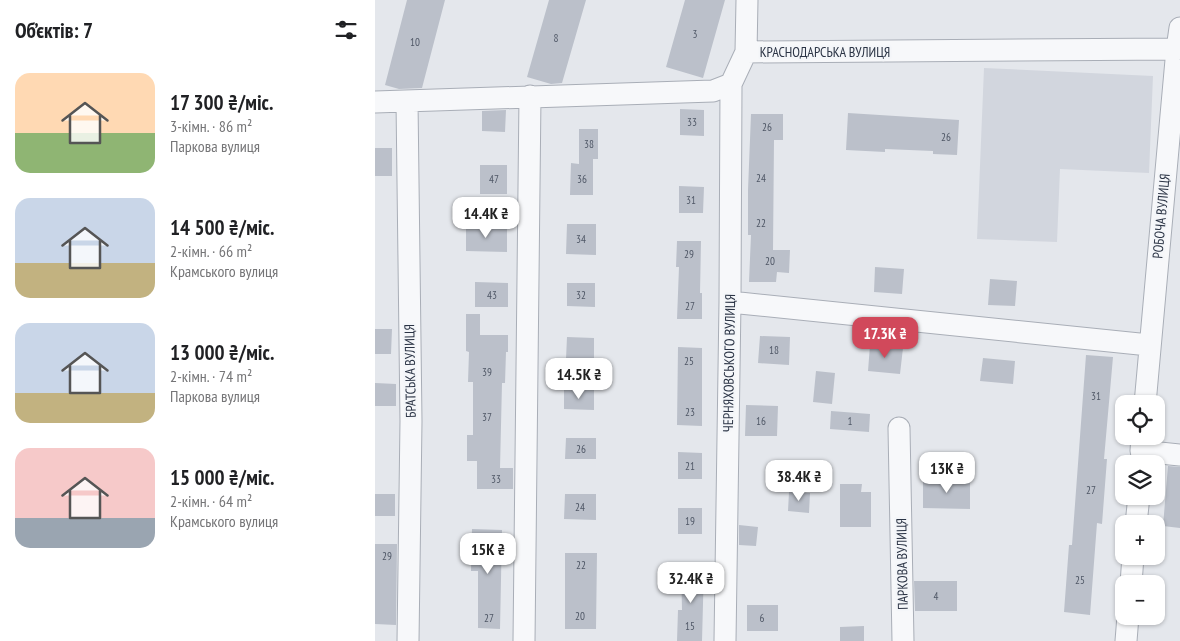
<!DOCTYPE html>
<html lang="uk">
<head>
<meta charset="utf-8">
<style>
	:root { --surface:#fff; --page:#f6f6f6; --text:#202124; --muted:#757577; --accent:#d1495b }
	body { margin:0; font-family:"PT Sans Narrow",sans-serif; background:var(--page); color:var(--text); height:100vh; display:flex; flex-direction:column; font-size:19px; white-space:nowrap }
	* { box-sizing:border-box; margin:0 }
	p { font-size:16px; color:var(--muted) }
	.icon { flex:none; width:28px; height:28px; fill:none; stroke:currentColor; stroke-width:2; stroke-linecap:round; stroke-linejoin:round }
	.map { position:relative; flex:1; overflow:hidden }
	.drawer { display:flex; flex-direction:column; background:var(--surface); width:375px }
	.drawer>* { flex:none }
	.buttons { position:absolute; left:740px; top:395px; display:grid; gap:10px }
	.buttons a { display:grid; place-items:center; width:50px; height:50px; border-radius:10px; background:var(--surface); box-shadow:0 1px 4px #0004; font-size:25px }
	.price { position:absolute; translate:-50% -42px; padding:0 11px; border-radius:10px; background:#fff; color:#222; font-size:16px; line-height:32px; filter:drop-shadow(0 1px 2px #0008) }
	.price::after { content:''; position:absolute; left:50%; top:30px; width:15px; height:11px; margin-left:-8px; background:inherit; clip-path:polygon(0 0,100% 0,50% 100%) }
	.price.active { background:var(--accent); color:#fff }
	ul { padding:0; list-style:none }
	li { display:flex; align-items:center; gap:15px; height:125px; padding:0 15px }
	li span { display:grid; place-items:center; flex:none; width:140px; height:100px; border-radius:15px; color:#555 }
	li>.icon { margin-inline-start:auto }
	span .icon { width:60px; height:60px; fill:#fffc; stroke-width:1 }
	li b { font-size:21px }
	h2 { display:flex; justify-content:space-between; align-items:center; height:60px; padding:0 15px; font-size:21px }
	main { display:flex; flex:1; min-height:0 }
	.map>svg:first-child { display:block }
	.built { fill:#d2d6de }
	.building { fill:#bbc0ca }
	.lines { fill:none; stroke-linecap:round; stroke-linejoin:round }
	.minor-casing { stroke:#a9aeb7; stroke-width:23 }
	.minor { stroke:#f7f8fa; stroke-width:21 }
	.labels { text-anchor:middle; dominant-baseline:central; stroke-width:4.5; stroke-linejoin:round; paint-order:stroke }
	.number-label { font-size:11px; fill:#4f5766 }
	.street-label { font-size:14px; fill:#2b3445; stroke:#f4f6f9 }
</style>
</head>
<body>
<main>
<section class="drawer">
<h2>Об’єктів: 7<svg class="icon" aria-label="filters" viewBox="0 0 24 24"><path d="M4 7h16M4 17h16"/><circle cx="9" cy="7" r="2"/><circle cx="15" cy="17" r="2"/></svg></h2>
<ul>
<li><span style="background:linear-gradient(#ffd9b3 60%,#8fb573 0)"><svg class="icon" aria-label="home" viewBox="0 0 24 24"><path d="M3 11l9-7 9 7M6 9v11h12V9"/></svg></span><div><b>17 300 ₴/міс.</b><p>3-кімн. · 86 m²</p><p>Паркова вулиця</p></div></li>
<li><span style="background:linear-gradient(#c9d6e8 65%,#c2b280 0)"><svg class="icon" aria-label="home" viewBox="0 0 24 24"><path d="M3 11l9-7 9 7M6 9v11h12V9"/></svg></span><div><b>14 500 ₴/міс.</b><p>2-кімн. · 66 m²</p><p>Крамського вулиця</p></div></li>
<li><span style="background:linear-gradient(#c9d6e8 70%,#c2b280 0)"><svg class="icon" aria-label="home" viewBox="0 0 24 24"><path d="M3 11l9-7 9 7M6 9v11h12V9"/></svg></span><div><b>13 000 ₴/міс.</b><p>2-кімн. · 74 m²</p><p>Паркова вулиця</p></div></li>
<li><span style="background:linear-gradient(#f6c9c9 70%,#9aa5b1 0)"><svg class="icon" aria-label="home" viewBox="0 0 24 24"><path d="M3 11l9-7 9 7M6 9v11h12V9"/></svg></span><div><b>15 000 ₴/міс.</b><p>2-кімн. · 64 m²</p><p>Крамського вулиця</p></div></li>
</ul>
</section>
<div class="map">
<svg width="805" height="641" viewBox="0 0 805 641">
	<rect width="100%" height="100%" fill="#e4e7ec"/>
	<path class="built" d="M609 68 778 76 774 173 685 169 682 242 602 239Z"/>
	<path class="building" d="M32 0H70L47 88 24 89 10 85Z
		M174 0H211L187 83 176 84 152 77Z
		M310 0H350L328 78 291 67Z
		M305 109 329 110V136L305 135Z
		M131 110 130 132 107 131V111Z
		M473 113 584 120 582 155 558 154V151L510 149V152L471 150Z
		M376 114H408V140H399L398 250H415L414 273 402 272 401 282H374L376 235H373V190Z
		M204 129H223V159H218V195H195L196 163 204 164Z
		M0 148H17V176H0Z
		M105 165H132V194H105Z
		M304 186 329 187 328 213H304Z
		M192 224H221V255L191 254Z
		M91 226 132 227V252L91 251Z
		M302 241H326L325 293H327V319H302L304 267H301Z
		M500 267 529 269 527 294 499 292Z
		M615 279 642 281 640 306 613 305Z
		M100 282 133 283V307H100Z
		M192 283H220V307L192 306Z
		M91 314H105V335H133V352H131L130 383H127L125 468H138V489H102V461H92V435H98V382H93L94 352 91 351Z
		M0 329H17L16 354H0Z
		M385 336 415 337 414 365 383 363Z
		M192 337 219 338V360L191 359Z
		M495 345 528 348 525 374 493 371Z
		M303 347 327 348V426L302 425Z
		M711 355 738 357 729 459H732L727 524 722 523 715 615 689 612 694 545H697Z
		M608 358 640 361 638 384 605 381Z
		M441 371 460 373 457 404 438 402Z
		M0 383 21 384V406H0Z
		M189 389 219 390V410L189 409Z
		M371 405 403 406 402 436H370Z
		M456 411 495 414 494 432 455 429Z
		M191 438H221V459H190Z
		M303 452 327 453V479H303Z
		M793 466 805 467V528L788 526Z
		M548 479 595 480V509L548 508Z
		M465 484H487L486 492H496V527H465Z
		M414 492 435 493 434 513 413 511Z
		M0 494H20V516H0Z
		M190 494H221V520L189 519Z
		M303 508H327V534H303Z
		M364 525 383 527 381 546 364 545Z
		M97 529 127 530 125 629 103 628V571H96Z
		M0 544H22L21 625 0 624Z
		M190 553H222L221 629H190Z
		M306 566H329L327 641H302L303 610H307Z
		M539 581H582V611H540Z
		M372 605H403V631H372Z
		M489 626V641H465V627Z"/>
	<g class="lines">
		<defs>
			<path id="minor" d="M371 52 372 0
				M32 101 36 421 33 641
				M0 102 338 91 356 84 371 52 802 49
				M355 302 774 345
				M770 404 802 49 805 28
				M524 428 528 641
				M767 436 766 451 805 455
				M761 524 764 496
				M756 584 758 556
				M149 641 155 96
				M350 641 355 302 356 84
				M751 641 753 616"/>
		</defs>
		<use href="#minor" class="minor-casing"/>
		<use href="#minor" class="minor"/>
	</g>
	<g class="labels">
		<g class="number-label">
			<text x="320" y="34">3</text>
			<text x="181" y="38">8</text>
			<text x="40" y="42">10</text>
			<text x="317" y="122">33</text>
			<text x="392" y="127">26</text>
			<text x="571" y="137">26</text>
			<text x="214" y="144">38</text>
			<text x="386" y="178">24</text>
			<text x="119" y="179">47</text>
			<text x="207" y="179">36</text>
			<text x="316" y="200">31</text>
			<text x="386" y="223">22</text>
			<text x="206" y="239">34</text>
			<text x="314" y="254">29</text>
			<text x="395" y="261">20</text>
			<text x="117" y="295">43</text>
			<text x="206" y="295">32</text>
			<text x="315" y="306">27</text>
			<text x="399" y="350">18</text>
			<text x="314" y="361">25</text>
			<text x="112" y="372">39</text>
			<text x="721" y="396">31</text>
			<text x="315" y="412">23</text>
			<text x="112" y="417">37</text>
			<text x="386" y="421">16</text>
			<text x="475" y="421">1</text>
			<text x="206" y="449">26</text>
			<text x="315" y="466">21</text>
			<text x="121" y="479">33</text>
			<text x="716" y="490">27</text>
			<text x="205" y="507">24</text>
			<text x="315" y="521">19</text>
			<text x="12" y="556">29</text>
			<text x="206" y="565">22</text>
			<text x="705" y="580">25</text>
			<text x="561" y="596">4</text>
			<text x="205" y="616">20</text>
			<text x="114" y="618">27</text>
			<text x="387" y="618">6</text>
			<text x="315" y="626">15</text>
		</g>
		<g class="street-label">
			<text x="450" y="52">КРАСНОДАРСЬКА ВУЛИЦЯ</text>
			<text transform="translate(786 216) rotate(-85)">РОБОЧА ВУЛИЦЯ</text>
			<text transform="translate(354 363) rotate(-89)">ЧЕРНЯХОВСЬКОГО ВУЛИЦЯ</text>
			<text transform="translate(35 371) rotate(-91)">БРАТСЬКА ВУЛИЦЯ</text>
			<text transform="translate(527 564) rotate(-91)">ПАРКОВА ВУЛИЦЯ</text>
		</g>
	</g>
</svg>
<div class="buttons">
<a><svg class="icon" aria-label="locate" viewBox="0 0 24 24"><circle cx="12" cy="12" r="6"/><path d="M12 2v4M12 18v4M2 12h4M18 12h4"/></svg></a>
<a><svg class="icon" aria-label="layers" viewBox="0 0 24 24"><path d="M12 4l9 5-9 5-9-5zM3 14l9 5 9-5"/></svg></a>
<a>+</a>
<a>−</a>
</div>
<b class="price" style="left:111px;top:239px">14.4K ₴</b>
<b class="price active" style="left:510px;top:359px">17.3K ₴</b>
<b class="price" style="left:204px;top:400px">14.5K ₴</b>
<b class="price" style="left:572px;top:494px">13K ₴</b>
<b class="price" style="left:424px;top:502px">38.4K ₴</b>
<b class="price" style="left:113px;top:575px">15K ₴</b>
<b class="price" style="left:316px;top:604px">32.4K ₴</b>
</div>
</main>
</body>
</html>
